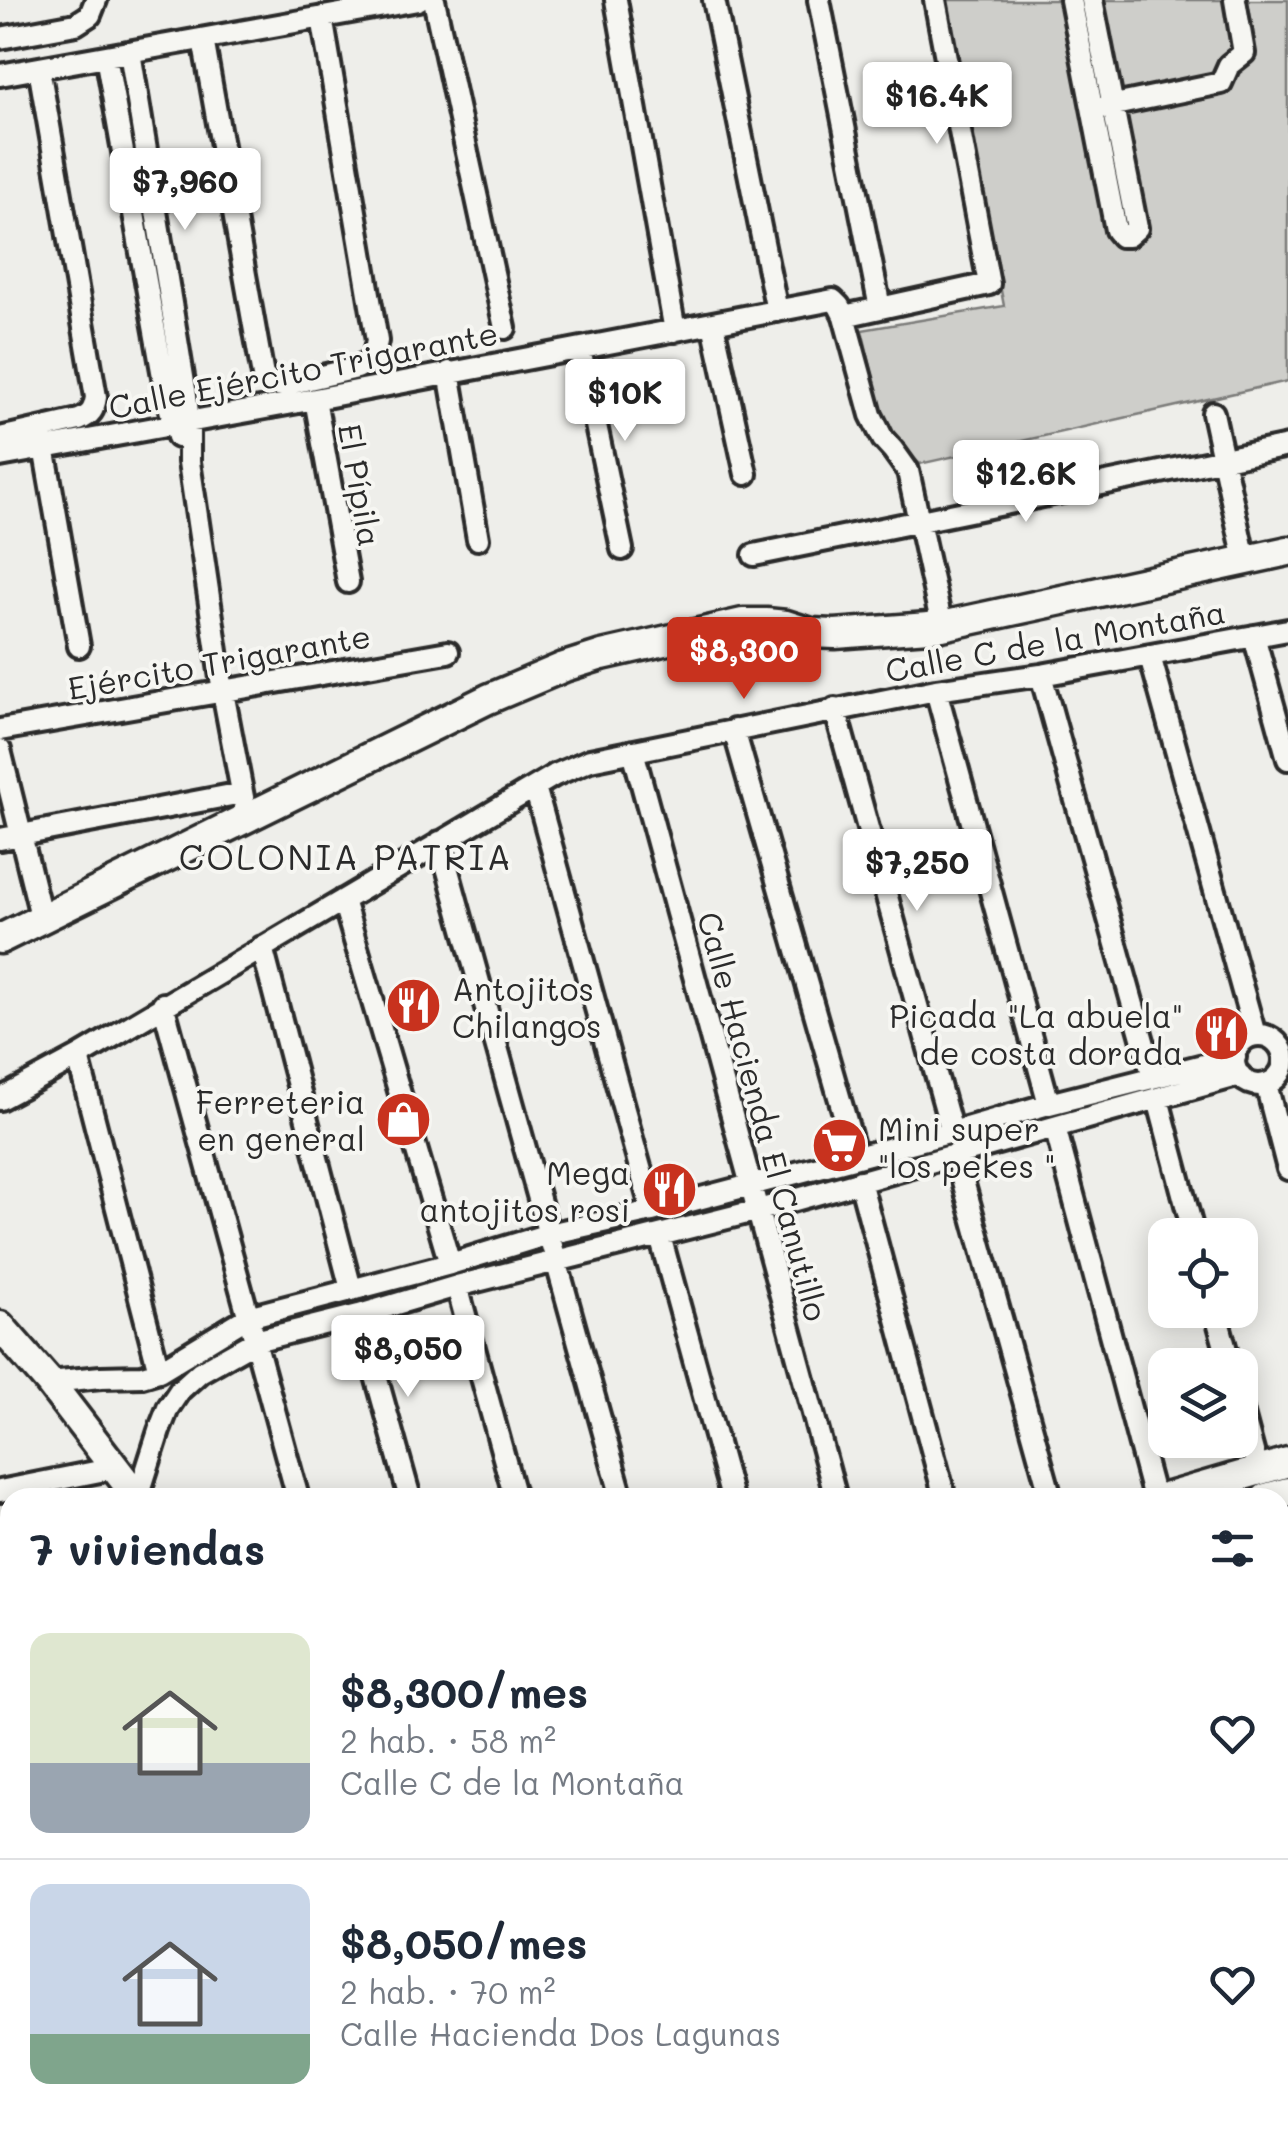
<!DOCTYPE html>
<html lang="es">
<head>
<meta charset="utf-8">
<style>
	:root { --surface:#fff; --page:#f2f2f3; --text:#1f2937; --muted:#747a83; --line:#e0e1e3; --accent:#c8321e }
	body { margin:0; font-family:Mali,sans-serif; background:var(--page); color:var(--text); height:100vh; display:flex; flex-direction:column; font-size:38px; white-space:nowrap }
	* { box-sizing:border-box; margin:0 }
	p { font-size:32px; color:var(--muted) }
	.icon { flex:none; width:55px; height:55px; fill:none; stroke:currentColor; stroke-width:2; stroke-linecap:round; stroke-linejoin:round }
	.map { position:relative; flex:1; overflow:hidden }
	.drawer { position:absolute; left:0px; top:1488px; width:1290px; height:642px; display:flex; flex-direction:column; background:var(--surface); border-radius:30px 30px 0 0; box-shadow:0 5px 25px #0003 }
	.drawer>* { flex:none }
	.fabs { position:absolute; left:1148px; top:1218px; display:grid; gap:20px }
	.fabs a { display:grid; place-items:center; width:110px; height:110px; border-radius:20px; background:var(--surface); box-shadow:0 5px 25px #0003; font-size:50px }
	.price { position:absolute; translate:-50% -85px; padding:0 22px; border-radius:10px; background:#fff; color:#222; font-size:32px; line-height:65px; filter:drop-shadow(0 2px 5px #0008) }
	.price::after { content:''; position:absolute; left:50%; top:60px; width:30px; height:22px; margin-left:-15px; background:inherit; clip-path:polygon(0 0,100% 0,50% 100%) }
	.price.on { background:var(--accent); color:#fff }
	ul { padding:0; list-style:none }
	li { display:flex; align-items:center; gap:30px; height:250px; padding:0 30px }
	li+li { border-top:2px solid var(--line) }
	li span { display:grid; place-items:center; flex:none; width:280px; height:200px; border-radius:20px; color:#555 }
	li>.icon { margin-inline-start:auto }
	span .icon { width:120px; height:120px; fill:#fffc; stroke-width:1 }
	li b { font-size:42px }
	h2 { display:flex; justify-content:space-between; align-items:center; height:120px; padding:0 30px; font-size:42px }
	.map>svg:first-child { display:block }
	.green { fill:#cececa; stroke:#7c7c7a; stroke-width:2.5 }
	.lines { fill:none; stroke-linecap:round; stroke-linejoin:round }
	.street-casing { stroke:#2b2b2b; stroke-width:28 }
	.secondary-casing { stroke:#2b2b2b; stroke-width:35 }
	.street { stroke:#f6f6f2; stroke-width:20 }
	.secondary { stroke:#f6f6f2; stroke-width:28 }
	.labels { text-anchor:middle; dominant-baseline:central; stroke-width:8; stroke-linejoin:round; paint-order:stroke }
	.street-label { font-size:32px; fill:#2b2b2b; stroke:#f6f6f2 }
	.poi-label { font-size:32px; fill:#2b2b2b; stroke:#f6f6f2; text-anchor:end }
	.neighbourhood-label { font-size:35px; letter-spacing:2.5px; fill:#2b2b2b; stroke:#f6f6f2 }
</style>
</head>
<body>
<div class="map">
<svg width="1288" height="2129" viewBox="0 0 1288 2129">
	<rect width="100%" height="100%" fill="#eeeeea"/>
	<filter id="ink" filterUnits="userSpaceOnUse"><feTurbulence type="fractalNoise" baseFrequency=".01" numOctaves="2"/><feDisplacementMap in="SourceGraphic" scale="20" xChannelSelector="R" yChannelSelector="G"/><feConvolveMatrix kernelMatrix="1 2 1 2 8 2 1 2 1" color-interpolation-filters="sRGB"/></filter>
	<g filter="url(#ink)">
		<path class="green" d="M945 0H1288V381L920 464 887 434 862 330 1004 306Z
			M0 2039 10 2058V2120H42L47 2129H0Z
			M528 2120H701L715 2129H508Z"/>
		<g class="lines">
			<defs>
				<path id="street" d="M434 0 505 328
					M616 0 675 331
					M714 0 777 311
					M819 0 880 308
					M1071 0 1116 230 1121 236H1128L1137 228 1092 0
					M0 38 76 24 90 15 96 0
					M203 39 263 376 273 385H283L357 368 373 359 377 341 322 17
					M130 52 186 395 189 422V462L223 692 247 818
					M106 56 167 399 178 437
					M0 75 418 0
					M1100 108 1221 83 1229 65 1244 53 1235 0
					M844 316 989 284 935 0
					M713 324 746 474
					M580 349 622 549
					M449 372 478 539
					M315 399 348 582
					M1213 413 1245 560
					M0 438 79 420C91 415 94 410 96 397L39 68
					M44 447 79 646
					M0 456 315 399 833 300 839 306 844 316 871 415 883 439 893 450 908 471 942 626
					M754 555 1288 446
					M1254 636 1288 759
					M1150 656 1255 1035
					M1041 675 1153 1077
					M936 690 1049 1104
					M835 709 952 1132
					M0 730 448 652
					M734 730 856 1156
					M0 750 42 920
					M633 751 836 1498
					M535 787 652 1211
					M0 839 242 793
					M440 842 622 1498
					M343 900 450 1264
					M262 947 351 1289
					M163 1004 298 1498
					M1234 1060a25 25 0 1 1 50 0a25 25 0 1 1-50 0Z
					M78 1057 159 1371
					M1266 1084 1288 1169
					M0 1099 78 1057 555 775 590 760 936 690 1041 675 1288 630
					M1158 1099 1194 1235
					M1055 1127 1154 1498
					M956 1156 1051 1498
					M860 1181 945 1498
					M660 1236 732 1498
					M457 1286 515 1498
					M1215 1310 1230 1365
					M359 1315 410 1498
					M49 1382 101 1377 142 1376 159 1371 248 1317 450 1264 549 1234 652 1211 952 1132 1049 1104 1235 1057
					M1240 1403 1258 1470
					M0 1491 115 1468
					M138 1497 159 1431 168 1408 180 1390 200 1372 255 1341 359 1315 457 1286 759 1210 1240 1075
					M1280 1558 1288 1586
					M0 1622 10 1620
					M0 1754 10 1752
					M0 1797 10 1857
					M1280 1937 1288 1966
					M105 2120 109 2129
					M1009 2120 1011 2129
					M1114 2120 1116 2129
					M1222 2120 1224 2129
					M188 2129 206 2120"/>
				<path id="secondary" d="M0 939 488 699 564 667 602 655 743 623H766L786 625 811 633 835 634 942 626 1288 551
					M0 1326 49 1382 138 1498
					M1165 1498 1288 1462
					M1266 1498 1288 1492
					M762 2120 776 2129"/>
			</defs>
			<use href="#street" class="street-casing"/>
			<use href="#secondary" class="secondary-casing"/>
			<use href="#street" class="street"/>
			<use href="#secondary" class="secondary"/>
		</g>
	</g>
	<defs>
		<symbol id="restaurant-disc" viewBox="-11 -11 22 22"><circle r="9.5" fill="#c8321e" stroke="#f6f6f2"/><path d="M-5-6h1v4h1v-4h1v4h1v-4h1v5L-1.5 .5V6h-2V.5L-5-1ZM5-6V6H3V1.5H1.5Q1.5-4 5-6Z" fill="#fff"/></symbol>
		<symbol id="shop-disc" viewBox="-11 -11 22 22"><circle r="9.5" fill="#c8321e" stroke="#f6f6f2"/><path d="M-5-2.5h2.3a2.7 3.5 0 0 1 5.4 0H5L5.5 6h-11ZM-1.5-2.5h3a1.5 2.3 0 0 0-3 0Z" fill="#fff"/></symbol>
		<symbol id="supermarket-disc" viewBox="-11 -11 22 22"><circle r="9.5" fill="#c8321e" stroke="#f6f6f2"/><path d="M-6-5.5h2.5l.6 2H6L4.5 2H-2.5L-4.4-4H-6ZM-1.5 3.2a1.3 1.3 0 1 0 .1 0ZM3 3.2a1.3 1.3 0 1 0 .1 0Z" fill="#fff"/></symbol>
	</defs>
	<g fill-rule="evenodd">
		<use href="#restaurant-disc" x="382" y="974" width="63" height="63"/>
		<use href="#restaurant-disc" x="1190" y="1002" width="63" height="63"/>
		<use href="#shop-disc" x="372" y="1088" width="63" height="63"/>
		<use href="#supermarket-disc" x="808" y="1114" width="63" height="63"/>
		<use href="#restaurant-disc" x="638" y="1158" width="63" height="63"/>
	</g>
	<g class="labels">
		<g class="street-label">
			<text transform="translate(303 369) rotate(-11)">Calle Ejército Trigarante</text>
			<text transform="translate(361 485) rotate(80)">El Pípila</text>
			<text transform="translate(1055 640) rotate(-10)">Calle C de la Montaña</text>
			<text transform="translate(219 661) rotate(-10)">Ejército Trigarante</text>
			<text transform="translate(764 1116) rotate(75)">Calle Hacienda El Canutillo</text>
		</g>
		<g class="poi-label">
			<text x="452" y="988" text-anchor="start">Antojitos<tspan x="452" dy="37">Chilangos</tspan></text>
			<text x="1183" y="1015">Picada "La abuela"<tspan x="1183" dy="37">de costa dorada</tspan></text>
			<text x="365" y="1101">Ferreteria<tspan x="365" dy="37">en general</tspan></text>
			<text x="878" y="1128" text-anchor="start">Mini super<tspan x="878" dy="37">"los pekes "</tspan></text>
			<text x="630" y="1172">Mega<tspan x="630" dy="37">antojitos rosi</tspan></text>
		</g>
		<g class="neighbourhood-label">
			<text x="346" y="856">COLONIA PATRIA</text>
		</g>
	</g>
</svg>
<div class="fabs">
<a><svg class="icon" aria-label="locate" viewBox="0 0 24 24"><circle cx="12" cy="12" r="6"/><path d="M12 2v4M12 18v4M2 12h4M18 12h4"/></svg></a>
<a><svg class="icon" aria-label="layers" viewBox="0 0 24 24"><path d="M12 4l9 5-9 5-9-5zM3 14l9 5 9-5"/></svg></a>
</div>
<b class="price" style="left:937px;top:147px">$16.4K</b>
<b class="price" style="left:185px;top:233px">$7,960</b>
<b class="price" style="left:625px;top:444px">$10K</b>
<b class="price" style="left:1026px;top:525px">$12.6K</b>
<b class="price on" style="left:744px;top:702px">$8,300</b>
<b class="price" style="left:917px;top:914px">$7,250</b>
<b class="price" style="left:408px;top:1400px">$8,050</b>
<section class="drawer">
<h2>7 viviendas<svg class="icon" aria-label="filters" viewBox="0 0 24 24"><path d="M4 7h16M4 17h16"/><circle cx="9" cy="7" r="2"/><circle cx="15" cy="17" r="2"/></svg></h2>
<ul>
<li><span style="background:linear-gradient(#dfe7d0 65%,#9aa5b1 0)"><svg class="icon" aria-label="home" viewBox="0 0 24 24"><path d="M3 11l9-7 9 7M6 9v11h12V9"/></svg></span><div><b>$8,300/mes</b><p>2 hab. · 58 m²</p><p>Calle C de la Montaña</p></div><svg class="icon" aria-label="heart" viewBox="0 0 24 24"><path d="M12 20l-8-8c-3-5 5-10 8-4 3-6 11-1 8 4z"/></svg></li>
<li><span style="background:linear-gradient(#c9d6e8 75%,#7fa58c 0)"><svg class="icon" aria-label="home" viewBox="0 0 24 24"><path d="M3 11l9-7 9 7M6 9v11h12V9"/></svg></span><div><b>$8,050/mes</b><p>2 hab. · 70 m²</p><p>Calle Hacienda Dos Lagunas</p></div><svg class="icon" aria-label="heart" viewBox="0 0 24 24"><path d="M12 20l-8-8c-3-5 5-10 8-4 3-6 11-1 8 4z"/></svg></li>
</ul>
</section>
</div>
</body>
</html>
